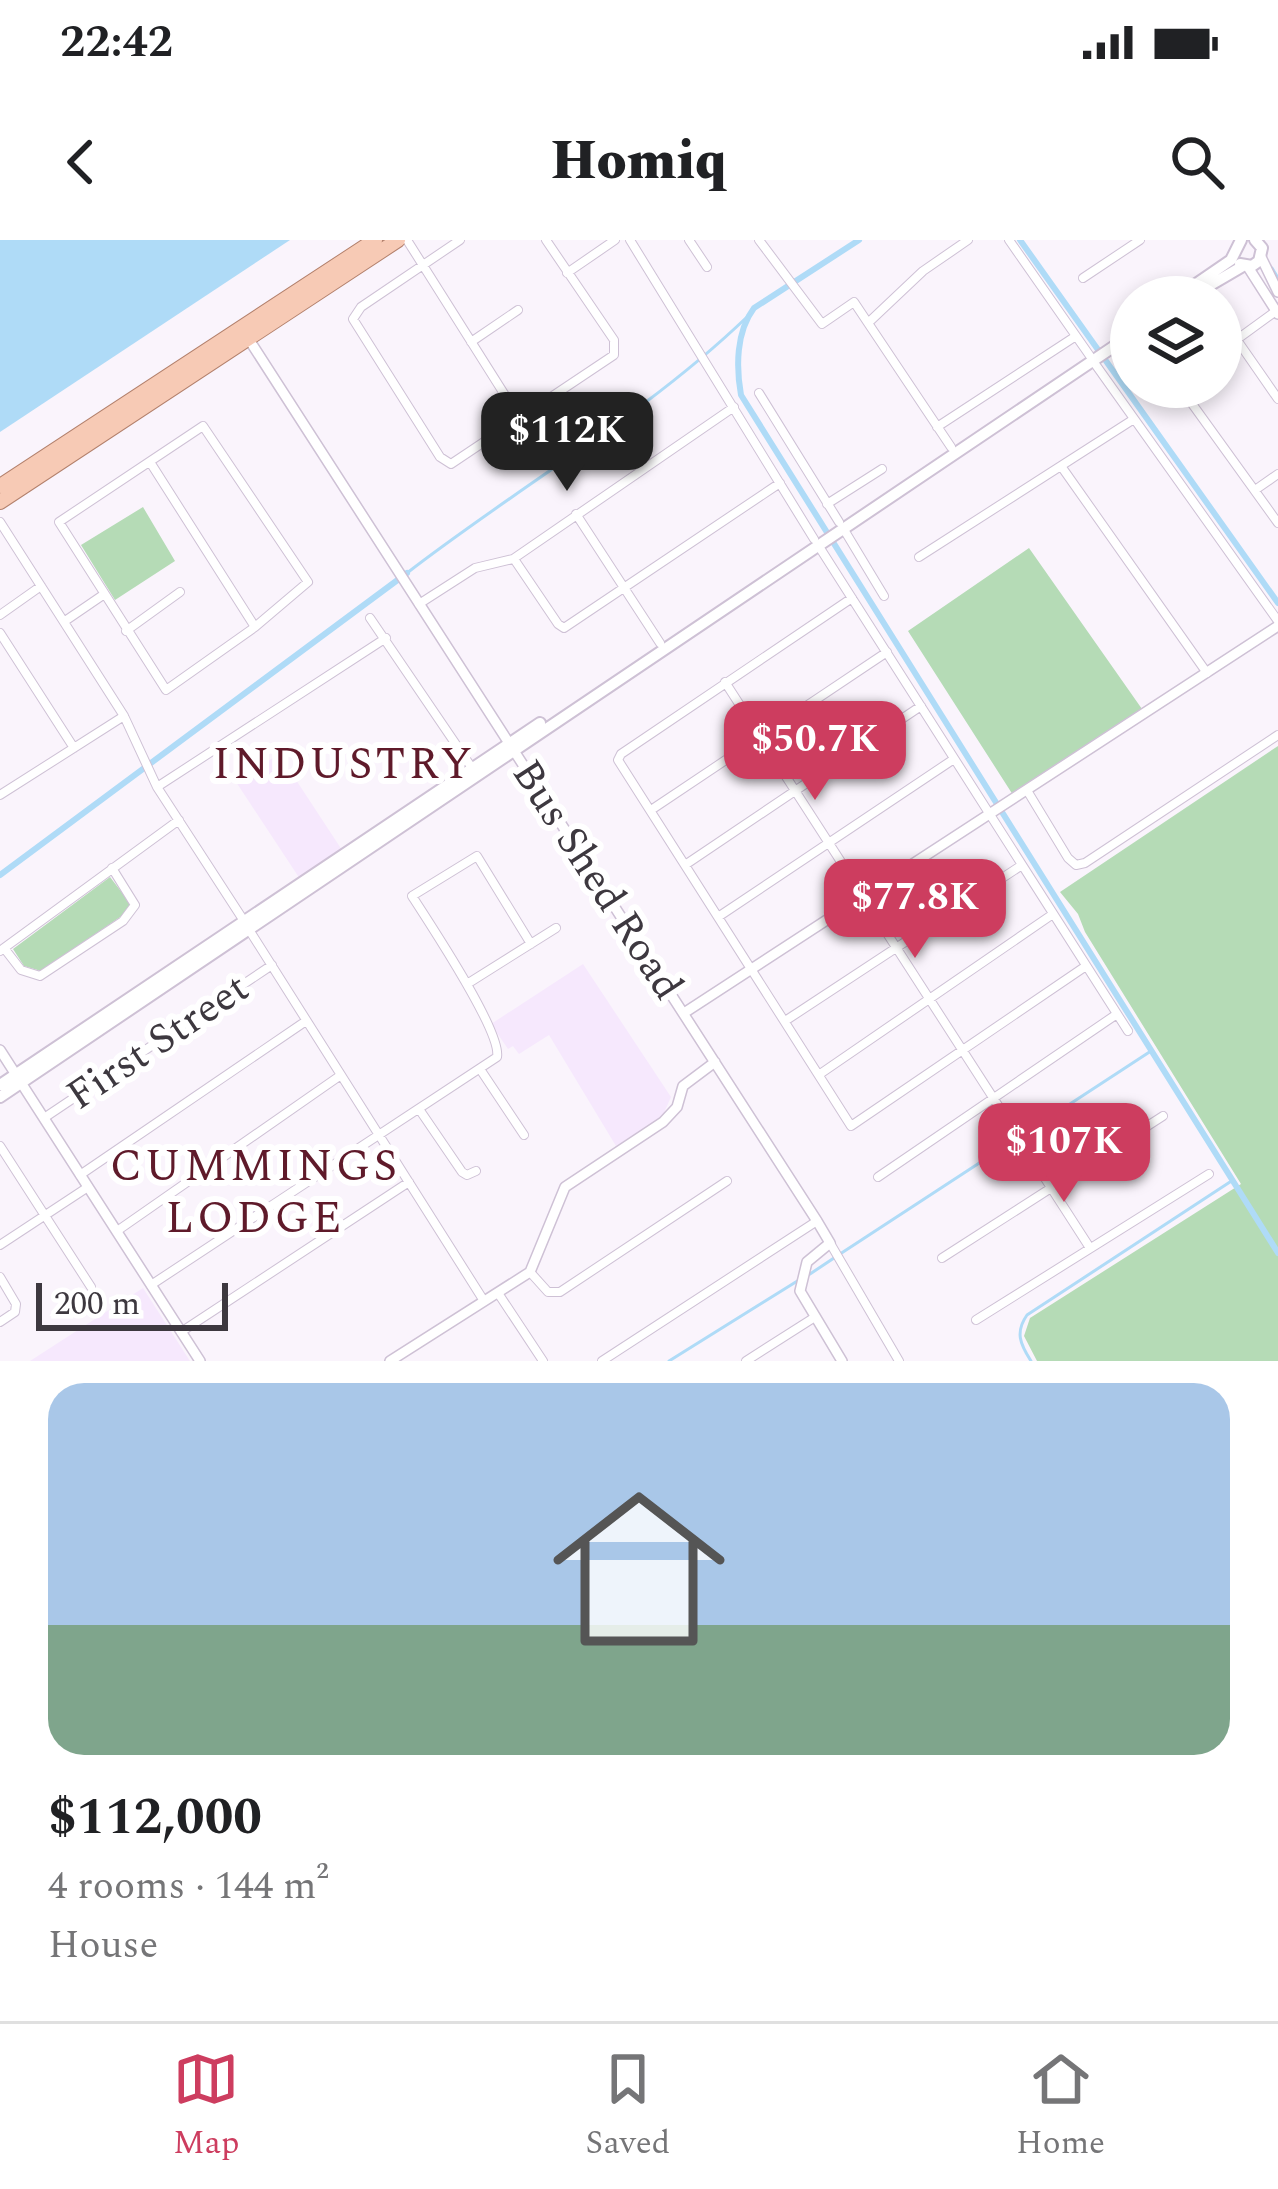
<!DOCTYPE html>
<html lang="en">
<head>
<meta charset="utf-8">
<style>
	:root { --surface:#fff; --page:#f6f6f6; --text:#202124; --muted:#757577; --line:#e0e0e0; --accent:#cd3d5f }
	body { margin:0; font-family:Spectral,serif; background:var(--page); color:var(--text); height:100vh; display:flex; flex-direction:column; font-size:45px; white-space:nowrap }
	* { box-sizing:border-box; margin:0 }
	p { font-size:39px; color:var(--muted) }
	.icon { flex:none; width:66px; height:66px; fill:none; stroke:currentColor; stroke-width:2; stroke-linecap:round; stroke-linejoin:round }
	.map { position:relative; height:1121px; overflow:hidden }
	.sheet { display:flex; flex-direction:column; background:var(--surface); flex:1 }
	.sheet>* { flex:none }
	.buttons { position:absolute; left:1110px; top:36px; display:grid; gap:24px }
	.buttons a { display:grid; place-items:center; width:132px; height:132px; border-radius:50%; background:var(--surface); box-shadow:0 6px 18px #0003; font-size:60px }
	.scale { position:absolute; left:36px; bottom:30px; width:192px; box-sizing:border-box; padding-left:12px; border:6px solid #3d383f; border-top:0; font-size:33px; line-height:42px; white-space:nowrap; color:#3d383f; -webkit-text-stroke:9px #fff; paint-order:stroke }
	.price { position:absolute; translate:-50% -102px; padding:0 27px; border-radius:24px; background:var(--accent); color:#fff; font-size:39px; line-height:78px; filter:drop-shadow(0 3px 6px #0008) }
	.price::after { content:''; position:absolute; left:50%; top:72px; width:36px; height:27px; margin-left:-18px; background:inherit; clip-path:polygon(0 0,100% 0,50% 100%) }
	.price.selected { background:#222; color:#fff }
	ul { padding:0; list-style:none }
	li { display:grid; align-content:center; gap:24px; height:636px; padding:0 48px }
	li span { display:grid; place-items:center; height:372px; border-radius:36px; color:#555 }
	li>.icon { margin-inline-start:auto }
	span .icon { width:216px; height:216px; fill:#fffc; stroke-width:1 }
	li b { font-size:51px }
	.status { display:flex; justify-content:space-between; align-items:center; height:84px; padding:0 60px; background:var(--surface); direction:ltr }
	.status svg { height:33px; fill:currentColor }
	header { display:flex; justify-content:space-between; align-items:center; height:156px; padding:0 48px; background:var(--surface); font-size:54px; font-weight:800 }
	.tabs { display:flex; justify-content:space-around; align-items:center; height:168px; border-top:3px solid var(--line); background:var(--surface); font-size:33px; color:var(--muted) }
	.tabs a { display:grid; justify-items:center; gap:6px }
	.tabs .selected { color:var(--accent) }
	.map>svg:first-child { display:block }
	.built { fill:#f6e8fd }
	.green { fill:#b5dbb6 }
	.water { fill:#afdbf7 }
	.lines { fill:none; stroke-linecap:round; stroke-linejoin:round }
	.stream { stroke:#afdbf7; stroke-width:3 }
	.canal { stroke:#afdbf7; stroke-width:6 }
	.minor-casing { stroke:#cec1d5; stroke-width:10 }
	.tertiary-casing { stroke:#cec1d5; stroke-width:12 }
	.secondary-casing { stroke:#cec1d5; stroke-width:14 }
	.primary-casing { stroke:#b3806c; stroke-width:16 }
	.minor { stroke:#fff; stroke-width:8 }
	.tertiary { stroke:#fff; stroke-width:9 }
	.secondary { stroke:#fff; stroke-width:10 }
	.primary { stroke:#f7cab5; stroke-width:14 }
	.labels { text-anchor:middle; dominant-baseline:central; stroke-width:12; stroke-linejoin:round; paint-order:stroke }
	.street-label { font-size:42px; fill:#3d383f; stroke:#fff }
	.neighbourhood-label { font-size:45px; letter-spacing:3px; fill:#5f1a2a; stroke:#fff }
</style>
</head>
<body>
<div class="status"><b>22:42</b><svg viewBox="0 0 49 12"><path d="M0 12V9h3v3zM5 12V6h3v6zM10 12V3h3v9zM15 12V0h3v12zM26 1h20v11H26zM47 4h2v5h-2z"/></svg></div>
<header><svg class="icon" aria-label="back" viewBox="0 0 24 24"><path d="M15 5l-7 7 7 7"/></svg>Homiq<svg class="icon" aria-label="search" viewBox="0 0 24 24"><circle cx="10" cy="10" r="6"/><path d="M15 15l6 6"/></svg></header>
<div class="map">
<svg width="1278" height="1121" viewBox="0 0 1278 1121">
	<rect width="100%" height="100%" fill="#faf4fc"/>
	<path class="built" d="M279 514 342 610 300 639 236 542Z
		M583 724 671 857 662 877 616 906 549 795 519 814 513 806 508 809 491 784Z
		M143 1048 190 1121H30Z"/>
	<path class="green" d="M143 267 175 321 115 360 81 305Z
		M1029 308 1142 469 1013 555 908 391Z
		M1278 506V1121H1037L1024 1096 1030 1078 1241 944 1085 692 1078 674 1060 652Z
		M110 637 130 663 129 671 41 731 24 726 13 709Z"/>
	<path class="water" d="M0 0H290L0 192Z"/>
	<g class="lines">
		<path class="stream" d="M1272 28 1278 38
			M407 333C518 247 645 175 747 77
			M1024 894 1151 811
			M840 1014 1016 899
			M807 1036 834 1018
			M669 1121 799 1040
			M1031 1121C1020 1104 1015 1092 1027 1075L1233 940"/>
		<path class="canal" d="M859 0 754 68C736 92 736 127 741 155L1278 1013
			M1020 0 1278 363
			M0 635 407 333"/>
		<defs>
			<path id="minor" d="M407 0 520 179
				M460 0 361 67 353 79 440 217 451 224 614 115V100L546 0
				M630 0 814 299
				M689 0 707 27
				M759 0 822 84 854 62 868 83
				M1009 0 1090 116
				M567 33 615 0
				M1083 38 1140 0
				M1237 100 1278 159
				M471 102 518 70
				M1221 111 1276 71
				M1093 121 1278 381
				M1180 147 1278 283
				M759 153 839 282
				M1156 157 1171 147
				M203 186 308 342 255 387 166 450 59 282Z
				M937 187 1076 96
				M951 207 868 83 923 31 968 0
				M150 222 255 387
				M1061 226 1207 433
				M1255 250 1278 234
				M827 264 882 229
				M576 274 660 403
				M0 282 124 476 157 547 244 681
				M843 288 884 356
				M818 305 1128 791
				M919 317 1134 179
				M514 319 558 384 564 388 780 243
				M852 358 621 514 618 520 851 886 1086 726
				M419 364 475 328 513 319 734 167
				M0 375 41 346
				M370 378 472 528
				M65 381 103 355
				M126 391 180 352
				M0 393 74 508
				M725 442 1090 1008
				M157 547 386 398
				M1028 552 1068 618 1076 625 1085 623 1278 495
				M0 555 124 476
				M651 570 887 412
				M685 625 921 466
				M718 677 954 519
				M248 688 484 1061
				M4 708 21 730 40 736 123 681 135 665 112 628
				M0 711 179 580
				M467 744 556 688
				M785 781 1022 625
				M480 829 524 895
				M820 834 1053 674
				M419 869 462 932 467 935 476 931
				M44 878 272 725
				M0 906 91 1047
				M80 935 306 781
				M878 937 1117 774
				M117 991 341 835
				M830 1003 899 1121
				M0 1005 88 947
				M942 1018 1163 876
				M530 1032 548 1052H560L727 941
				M0 1037 16 1064 15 1072 0 1082
				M151 1045 497 817C502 792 430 684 412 656L477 616 531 704
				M498 1053 543 1121
				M976 1080 1209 934
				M181 1092 409 942
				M602 1121 817 981
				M746 1121 815 1077"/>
			<path id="tertiary" d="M1261 17 1278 52
				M1248 27 1278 74
				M248 98 817 981 830 1003 807 1022 800 1051 842 1121
				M684 773 1278 386
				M0 810 200 1121
				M390 1121 530 1032 565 947 663 882 677 867 683 846 715 822"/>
			<path id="secondary" d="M1240 24 1252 26 1259 21 1262 8 1255 0
				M1177 57 1231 20 1241 0
				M1190 57 1243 26
				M0 845 540 483
				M0 857 1131 95"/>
			<path id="primary" d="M0 246 375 0
				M0 262 398 0"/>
		</defs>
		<use href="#minor" class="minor-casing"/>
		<use href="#tertiary" class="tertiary-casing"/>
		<use href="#secondary" class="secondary-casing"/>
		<use href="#primary" class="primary-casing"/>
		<use href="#minor" class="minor"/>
		<use href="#tertiary" class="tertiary"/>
		<use href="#secondary" class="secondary"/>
		<use href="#primary" class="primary"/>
	</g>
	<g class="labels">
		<g class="street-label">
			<text transform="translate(597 640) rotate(57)">Bus Shed Road</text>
			<text transform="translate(158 802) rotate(-34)">First Street</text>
		</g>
		<g class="neighbourhood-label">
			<text x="344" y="524">INDUSTRY</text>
			<text x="255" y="926">CUMMINGS<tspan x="255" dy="52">LODGE</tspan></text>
		</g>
	</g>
</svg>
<div class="buttons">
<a><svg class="icon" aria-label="layers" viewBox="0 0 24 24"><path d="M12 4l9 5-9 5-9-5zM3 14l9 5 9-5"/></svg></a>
</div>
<div class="scale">200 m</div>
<b class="price selected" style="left:567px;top:254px">$112K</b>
<b class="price" style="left:815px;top:563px">$50.7K</b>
<b class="price" style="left:915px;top:721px">$77.8K</b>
<b class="price" style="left:1064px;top:965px">$107K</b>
</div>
<section class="sheet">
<ul>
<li><span style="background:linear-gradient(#a9c7e8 65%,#7fa58c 0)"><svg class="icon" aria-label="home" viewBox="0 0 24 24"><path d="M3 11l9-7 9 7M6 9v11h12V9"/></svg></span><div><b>$112,000</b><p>4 rooms · 144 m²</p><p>House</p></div></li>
</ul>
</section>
<nav class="tabs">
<a class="selected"><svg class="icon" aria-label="map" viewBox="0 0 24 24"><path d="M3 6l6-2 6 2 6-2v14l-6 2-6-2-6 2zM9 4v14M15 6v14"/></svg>Map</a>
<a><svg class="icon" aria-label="saved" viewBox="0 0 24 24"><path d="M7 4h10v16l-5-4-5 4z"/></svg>Saved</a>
<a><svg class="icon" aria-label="home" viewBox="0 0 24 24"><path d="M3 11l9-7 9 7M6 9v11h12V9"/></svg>Home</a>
</nav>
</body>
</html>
